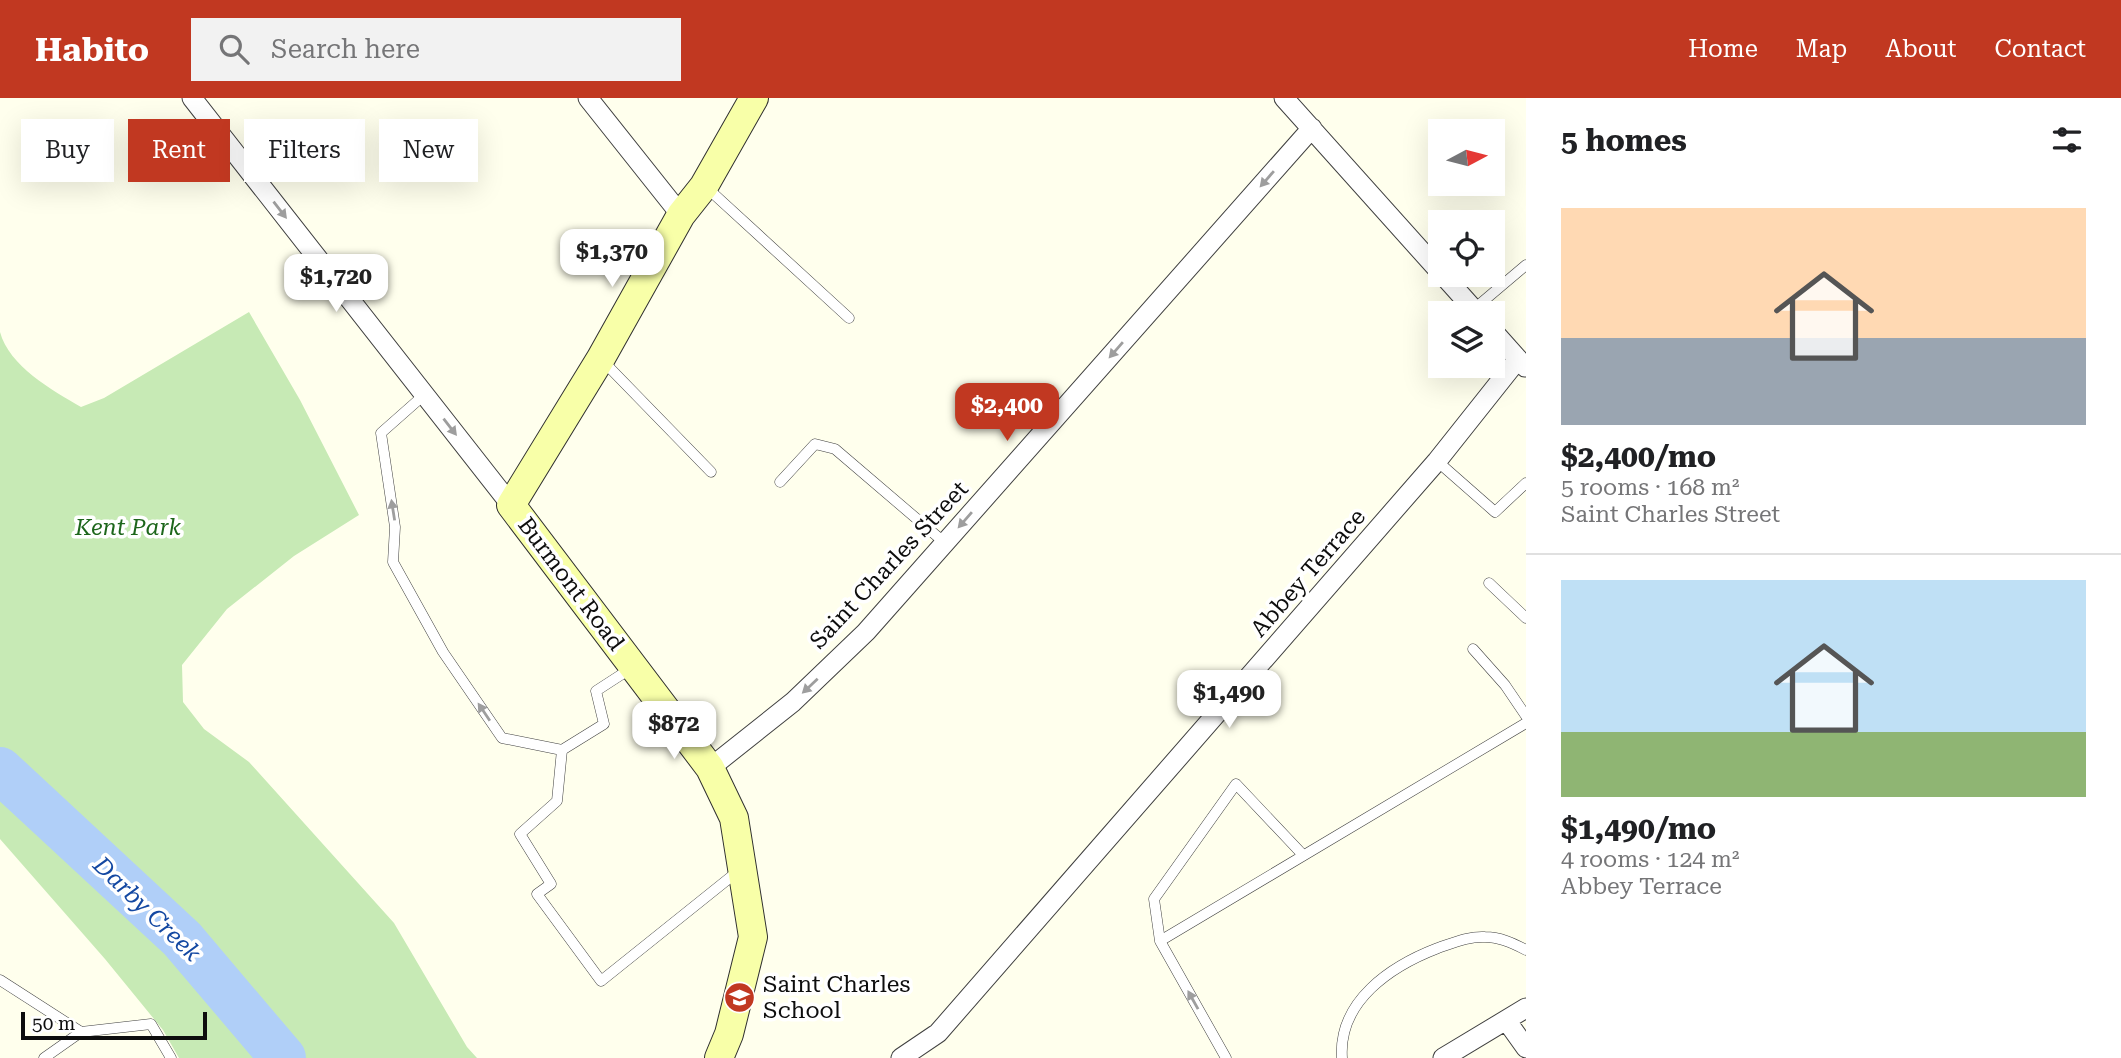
<!DOCTYPE html>
<html lang="en">
<head>
<meta charset="utf-8">
<style>
	:root { --surface:#fff; --page:#f2f2f2; --text:#202124; --muted:#757577; --line:#e0e0e0; --accent:#c13821 }
	body { margin:0; font-family:"Roboto Serif",serif; background:var(--page); color:var(--text); height:100vh; display:flex; flex-direction:column; font-size:26px; white-space:nowrap }
	* { box-sizing:border-box; margin:0 }
	p { font-size:23px; color:var(--muted) }
	.icon { flex:none; width:38px; height:38px; fill:none; stroke:currentColor; stroke-width:2; stroke-linecap:round; stroke-linejoin:round }
	.map { position:relative; flex:1; overflow:hidden }
	.side { display:flex; flex-direction:column; background:var(--surface); width:595px }
	.side>* { flex:none }
	.guide { position:absolute; left:21px; top:21px; width:665px; height:63px; display:flex; gap:14px }
	.needle { width:46px; rotate:83deg }
	.buttons { position:absolute; left:1428px; top:21px; display:grid; gap:14px }
	.buttons a { display:grid; place-items:center; width:77px; height:77px; border-radius:0px; background:var(--surface); box-shadow:0 7px 28px #0002; font-size:35px }
	.scale { position:absolute; left:21px; bottom:18px; width:186px; box-sizing:border-box; padding-left:7px; border:4px solid #0d0d0d; border-top:0; font-size:19px; line-height:24px; white-space:nowrap; color:#0d0d0d; -webkit-text-stroke:5px #fff; paint-order:stroke }
	.price { position:absolute; translate:-50% -60px; padding:0 16px; border-radius:14px; background:#fff; color:#222; font-size:23px; line-height:46px; filter:drop-shadow(0 2px 4px #0008) }
	.price::after { content:''; position:absolute; left:50%; top:42px; width:21px; height:16px; margin-left:-10px; background:inherit; clip-path:polygon(0 0,100% 0,50% 100%) }
	.price.active { background:var(--accent); color:#fff }
	ul { padding:0; list-style:none }
	li { display:grid; align-content:center; gap:14px; height:371px; padding:0 35px }
	li+li { border-top:2px solid var(--line) }
	li span { display:grid; place-items:center; height:217px; border-radius:0px; color:#555 }
	li>.icon { margin-inline-start:auto }
	span .icon { width:126px; height:126px; fill:#fffc; stroke-width:1 }
	li b { font-size:30px }
	h2 { display:flex; justify-content:space-between; align-items:center; height:84px; padding:0 35px; font-size:30px }
	.tag { padding:0 24px; border-radius:0px; background:var(--surface); box-shadow:0 7px 28px #0002; font-size:24px; line-height:63px }
	.tag.active { background:var(--accent); color:#fff }
	header { display:flex; align-items:center; gap:42px; box-sizing:border-box; height:98px; padding:0 35px; background:var(--accent); color:#fff }
	header strong { font-size:33px }
	nav { display:flex; gap:38px; margin-inline-start:auto; font-size:24px }
	.search { width:490px; height:63px; background:var(--page); display:flex; align-items:center; gap:18px; box-sizing:border-box; padding:0 24px; border-radius:0px; color:var(--muted); font-size:26px }
	main { display:flex; flex:1; min-height:0 }
	.map>svg:first-child { display:block }
	.green { fill:#c7eab5 }
	.lines { fill:none; stroke-linecap:round; stroke-linejoin:round }
	.river { stroke:#b0cff8; stroke-width:46 }
	.lane-casing { stroke:#404040; stroke-width:11 }
	.street-casing { stroke:#404040; stroke-width:21 }
	.secondary-casing { stroke:#2f2f2f; stroke-width:30 }
	.lane { stroke:#fff; stroke-width:10 }
	.street { stroke:#fff; stroke-width:19 }
	.secondary { stroke:#f8ffa8; stroke-width:28 }
	.oneway { fill:#9e9e9e }
	.labels { text-anchor:middle; dominant-baseline:central; stroke-width:7; stroke-linejoin:round; paint-order:stroke }
	.park-label { font-size:23px; font-style:italic; fill:#1d661b; stroke:#fff }
	.street-label { font-size:23px; fill:#0d0d0d; stroke:#fff }
	.poi-label { font-size:23px; fill:#0d0d0d; stroke:#fff; text-anchor:start }
	.water-label { font-size:24px; font-style:italic; fill:#1348a2; stroke:#fff }
</style>
</head>
<body>
<header>
<strong>Habito</strong>
<div class="search"><svg class="icon" aria-label="search" viewBox="0 0 24 24"><circle cx="10" cy="10" r="6"/><path d="M15 15l6 6"/></svg>Search here</div>
<nav><a>Home</a><a>Map</a><a>About</a><a>Contact</a></nav>
</header>
<main>
<div class="map">
<svg width="1526" height="960" viewBox="0 0 1526 960">
	<rect width="100%" height="100%" fill="#ffffed"/>
	<path class="green" d="M249 214 300 302 359 417 294 458 227 511 182 567 183 604 204 631 249 664 394 825 467 949 477 960H179L163 932 105 861 0 741V234C9 268 52 292 81 309L104 300Z"/>
	<g class="lines">
		<path class="river" d="M0 672 182 841 283 960"/>
		<defs>
			<path id="lane" d="M705 88 849 220
				M1474 211 1526 167
				M603 263 711 374
				M424 297 381 335 395 429 393 464 443 554 502 640 562 652 604 626 596 593 633 569
				M1437 363 1495 414 1526 385
				M780 384 815 346 835 351 945 445
				M1489 485 1526 520
				M1473 551 1505 587 1526 618
				M562 652 557 703 520 736 551 786 537 796 601 883 737 774
				M1160 843 1526 625
				M0 882 81 934 151 926 171 960
				M44 960 81 934
				M1226 960 1160 843 1154 801 1236 686 1303 757
				M1342 960C1338 903 1391 868 1438 850 1453 845 1469 838 1485 839 1500 839 1513 845 1526 852"/>
			<path id="street" d="M192 0 511 407
				M588 0 681 117
				M1284 0 1440 174
				M1443 177 1477 215
				M1493 233 1525 269
				M710 670 793 604 866 534 1312 30
				M1506 922 1526 950
				M901 960 938 935 1437 363 1518 261
				M1443 960 1526 910"/>
			<path id="secondary" d="M719 960 729 936 753 839 734 720 710 670 511 407 601 260 681 117 704 88 754 0"/>
		</defs>
		<use href="#lane" class="lane-casing"/>
		<use href="#street" class="street-casing"/>
		<use href="#secondary" class="secondary-casing"/>
		<use href="#lane" class="lane"/>
		<use href="#street" class="street"/>
		<use href="#secondary" class="secondary"/>
	</g>
	<defs><path id="oneway-solid" d="M-6-.8H1V-3.2L6.5 0L1 3.2V.8H-6Z" transform="scale(1.75)"/></defs>
	<g class="oneway">
		<use href="#oneway-solid" transform="translate(1267 81) rotate(131)"/>
		<use href="#oneway-solid" transform="translate(280 112) rotate(52)"/>
		<use href="#oneway-solid" transform="translate(1116 252) rotate(131)"/>
		<use href="#oneway-solid" transform="translate(450 329) rotate(52)"/>
		<use href="#oneway-solid" transform="translate(393 412) rotate(-99)"/>
		<use href="#oneway-solid" transform="translate(965 422) rotate(131)"/>
		<use href="#oneway-solid" transform="translate(810 588) rotate(137)"/>
		<use href="#oneway-solid" transform="translate(484 614) rotate(-124)"/>
		<use href="#oneway-solid" transform="translate(1193 902) rotate(-119)"/>
	</g>
	<defs>
		<symbol id="school-disc" viewBox="-11 -11 22 22"><circle r="9.5" fill="#c13821" stroke="#fff"/><path d="M0-5L7-2L0 1L-7-2ZM-4 1L0 2.5L4 1V4Q0 6-4 4Z" fill="#fff"/></symbol>
	</defs>
	<g fill-rule="evenodd">
		<use href="#school-disc" x="722" y="882" width="35" height="35"/>
	</g>
	<g class="labels">
		<g class="park-label">
			<text x="128" y="429">Kent Park</text>
		</g>
		<g class="street-label">
			<text transform="translate(889 467) rotate(-47)">Saint Charles Street</text>
			<text transform="translate(1308 475) rotate(-49)">Abbey Terrace</text>
			<text transform="translate(571 486) rotate(53)">Burmont Road</text>
		</g>
		<g class="poi-label">
			<text x="763" y="886">Saint Charles<tspan x="763" dy="26">School</tspan></text>
		</g>
		<g class="water-label">
			<text transform="translate(147 811) rotate(44)">Darby Creek</text>
		</g>
	</g>
</svg>
<div class="buttons">
<a><svg class="needle" viewBox="-14 -14 28 28"><path d="M0-13l5 13h-10z" fill="#e53935"/><path d="M0 13l5-13h-10z" fill="#757577"/></svg></a>
<a><svg class="icon" aria-label="locate" viewBox="0 0 24 24"><circle cx="12" cy="12" r="6"/><path d="M12 2v4M12 18v4M2 12h4M18 12h4"/></svg></a>
<a><svg class="icon" aria-label="layers" viewBox="0 0 24 24"><path d="M12 4l9 5-9 5-9-5zM3 14l9 5 9-5"/></svg></a>
</div>
<div class="scale">50 m</div>
<b class="price" style="left:612px;top:191px">$1,370</b>
<b class="price" style="left:336px;top:216px">$1,720</b>
<b class="price active" style="left:1007px;top:345px">$2,400</b>
<b class="price" style="left:1229px;top:632px">$1,490</b>
<b class="price" style="left:674px;top:663px">$872</b>
<div class="guide">
<a class="tag">Buy</a>
<a class="tag active">Rent</a>
<a class="tag">Filters</a>
<a class="tag">New</a>
</div>
</div>
<section class="side">
<h2>5 homes<svg class="icon" aria-label="filters" viewBox="0 0 24 24"><path d="M4 7h16M4 17h16"/><circle cx="9" cy="7" r="2"/><circle cx="15" cy="17" r="2"/></svg></h2>
<ul>
<li><span style="background:linear-gradient(#ffd9b3 60%,#9aa5b1 0)"><svg class="icon" aria-label="home" viewBox="0 0 24 24"><path d="M3 11l9-7 9 7M6 9v11h12V9"/></svg></span><div><b>$2,400/mo</b><p>5 rooms · 168 m²</p><p>Saint Charles Street</p></div></li>
<li><span style="background:linear-gradient(#bfe0f5 70%,#8fb573 0)"><svg class="icon" aria-label="home" viewBox="0 0 24 24"><path d="M3 11l9-7 9 7M6 9v11h12V9"/></svg></span><div><b>$1,490/mo</b><p>4 rooms · 124 m²</p><p>Abbey Terrace</p></div></li>
</ul>
</section>
</main>
</body>
</html>
